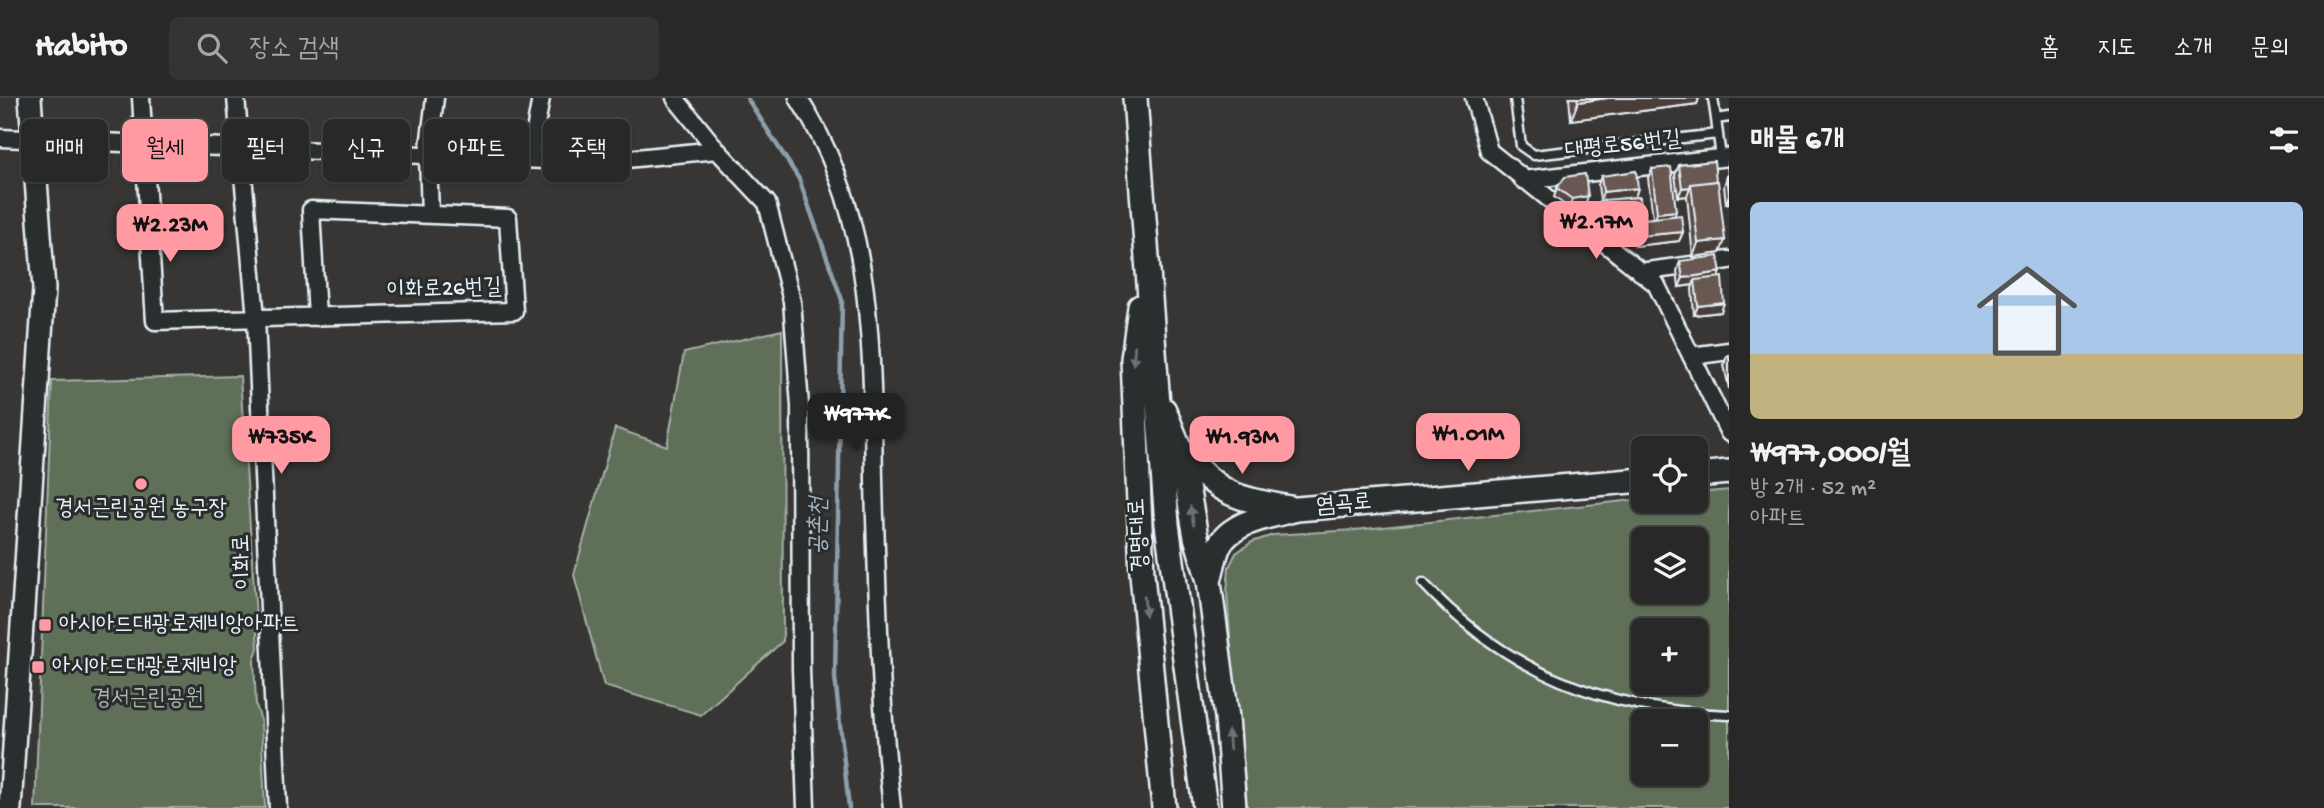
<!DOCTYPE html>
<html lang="ko">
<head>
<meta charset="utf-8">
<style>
	:root { --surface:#292828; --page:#353434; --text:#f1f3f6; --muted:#a5a6a8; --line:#454445; --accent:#ff9aa2 }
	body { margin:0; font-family:"Gochi Hand","Poor Story",sans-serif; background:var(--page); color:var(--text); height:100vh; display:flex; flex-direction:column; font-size:26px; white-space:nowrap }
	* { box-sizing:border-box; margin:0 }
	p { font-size:23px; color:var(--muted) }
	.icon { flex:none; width:38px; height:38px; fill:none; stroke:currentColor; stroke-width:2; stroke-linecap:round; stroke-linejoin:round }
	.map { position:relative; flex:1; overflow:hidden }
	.panel { display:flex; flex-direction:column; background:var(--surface); width:595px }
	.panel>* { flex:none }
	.top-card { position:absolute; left:21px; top:21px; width:665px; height:63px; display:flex; gap:14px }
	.tools { position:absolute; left:1631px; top:338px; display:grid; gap:14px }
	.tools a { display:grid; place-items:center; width:77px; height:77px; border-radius:10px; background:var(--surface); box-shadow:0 2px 5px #0004,0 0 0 2px var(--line); font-size:35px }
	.price { position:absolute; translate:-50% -60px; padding:0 16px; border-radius:14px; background:var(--accent); color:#111; font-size:23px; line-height:46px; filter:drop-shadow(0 2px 4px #0008) }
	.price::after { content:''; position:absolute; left:50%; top:42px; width:21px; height:16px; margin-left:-10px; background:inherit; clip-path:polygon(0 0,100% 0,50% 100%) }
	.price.on { background:#222; color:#fff }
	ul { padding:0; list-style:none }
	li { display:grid; align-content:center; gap:14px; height:371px; padding:0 21px }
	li+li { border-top:2px solid var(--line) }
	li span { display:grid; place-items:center; height:217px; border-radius:10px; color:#555 }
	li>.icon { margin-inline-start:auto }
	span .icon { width:126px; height:126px; fill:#fffc; stroke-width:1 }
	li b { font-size:30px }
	h2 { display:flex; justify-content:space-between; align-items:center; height:84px; padding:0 21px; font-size:30px }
	.chip { padding:0 24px; border-radius:10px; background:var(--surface); box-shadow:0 2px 5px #0004,0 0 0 2px var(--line); font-size:24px; line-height:63px }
	.chip.on { background:var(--accent); color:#111 }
	header { display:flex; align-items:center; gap:42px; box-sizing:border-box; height:98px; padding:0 35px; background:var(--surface); border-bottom:2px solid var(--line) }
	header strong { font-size:33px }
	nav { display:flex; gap:38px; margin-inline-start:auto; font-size:24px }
	.search { width:490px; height:63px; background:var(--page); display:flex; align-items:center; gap:18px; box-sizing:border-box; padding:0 24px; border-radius:10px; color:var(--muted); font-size:26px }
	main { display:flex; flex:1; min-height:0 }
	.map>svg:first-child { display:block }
	.green { fill:#606f58; stroke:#a4b0a8; stroke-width:2; fill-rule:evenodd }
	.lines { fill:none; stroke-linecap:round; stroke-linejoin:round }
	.stream { stroke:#8d9faa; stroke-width:4.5 }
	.service-casing { stroke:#e8f1f8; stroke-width:13 }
	.minor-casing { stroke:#e8f1f8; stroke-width:21 }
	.tertiary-casing { stroke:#e8f1f8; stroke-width:26 }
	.secondary-casing { stroke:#e8f1f8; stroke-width:28 }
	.service { stroke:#2a2d2e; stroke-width:8 }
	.minor { stroke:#2a2d2e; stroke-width:16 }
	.tertiary { stroke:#2a2d2e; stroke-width:21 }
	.secondary { stroke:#2a2d2e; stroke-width:23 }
	.wall { fill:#5a4c46; stroke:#e8f1f8; stroke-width:2 }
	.shaded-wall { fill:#4a3e39; stroke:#e8f1f8; stroke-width:2 }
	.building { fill:#695851; stroke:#e8f1f8; stroke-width:2 }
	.oneway { fill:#6c7275 }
	.poi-dot { fill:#ff9aa2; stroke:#2a2d2e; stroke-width:2.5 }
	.labels { text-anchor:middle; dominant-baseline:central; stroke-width:6; stroke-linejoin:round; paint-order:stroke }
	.street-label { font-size:23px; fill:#e8f1f8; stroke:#2a2d2e }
	.poi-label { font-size:23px; fill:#e8f1f8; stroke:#2a2d2e; text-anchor:start }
	.park-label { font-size:23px; fill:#abb6b0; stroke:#2a2d2e }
	.water-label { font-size:24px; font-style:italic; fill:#a4b4be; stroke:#2a2d2e }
</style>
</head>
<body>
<header>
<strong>Habito</strong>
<div class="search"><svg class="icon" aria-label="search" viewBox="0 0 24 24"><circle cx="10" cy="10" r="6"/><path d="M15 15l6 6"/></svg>장소 검색</div>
<nav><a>홈</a><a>지도</a><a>소개</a><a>문의</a></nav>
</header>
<main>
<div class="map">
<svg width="1729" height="710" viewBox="0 0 1729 710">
	<rect width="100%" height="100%" fill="#373635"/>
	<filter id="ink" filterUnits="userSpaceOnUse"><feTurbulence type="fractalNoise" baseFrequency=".0143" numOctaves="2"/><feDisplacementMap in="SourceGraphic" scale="14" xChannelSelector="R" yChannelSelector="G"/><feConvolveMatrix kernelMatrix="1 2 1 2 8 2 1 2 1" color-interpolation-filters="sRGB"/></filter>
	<g filter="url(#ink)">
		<path class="green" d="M782 232 783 543 701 617 604 588 574 477 615 330 667 348 684 255Z
			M240 278 258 550 254 563 256 607 261 623 265 710H35L52 283Z
			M1729 392V710H1242L1227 494 1229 469 1236 455 1252 444 1273 437 1355 432 1643 401 1696 402V395ZM1643 441H1696V494H1643ZM1643 532H1696V584H1643ZM1643 623H1696V676H1643Z"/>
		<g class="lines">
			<path class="stream" d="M747 0 799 81 842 202 835 579 849 710"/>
			<defs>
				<path id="service" d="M1515 0 1521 48 1534 57 1718 36
					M1713 0 1716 21
					M1721 60 1716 21 1729 19
					M1423 485C1508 576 1605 612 1729 617"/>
				<path id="minor" d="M141 0 155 223 514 213 508 120 311 112 317 219
					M236 0 256 220 278 710
					M675 0 717 52 767 105 792 203 800 308 801 571 806 710
					M798 0C882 127 870 274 875 420 878 517 881 614 892 710
					M1474 0 1489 53 1656 186 1729 335
					M0 40 596 64 717 52
					M530 61 541 0
					M1523 82 1729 59
					M430 117 428 57 435 0
					M1640 174 1729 162
					M1691 258 1729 253"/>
				<path id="tertiary" d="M10 710 44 191 30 0"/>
				<path id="secondary" d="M1135 0 1167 426 1205 710
					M1140 209 1133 261 1142 476 1164 710
					M1164 312 1181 354 1196 439 1209 483 1227 620 1234 710
					M1182 354C1220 398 1236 400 1290 410
					M1696 377 1729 374
					M1209 483C1212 472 1214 460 1218 450 1230 423 1272 418 1297 411L1643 382"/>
			</defs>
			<use href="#service" class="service-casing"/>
			<use href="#minor" class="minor-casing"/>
			<use href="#tertiary" class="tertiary-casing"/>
			<use href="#secondary" class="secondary-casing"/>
			<use href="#service" class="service"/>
			<use href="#minor" class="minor"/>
			<use href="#tertiary" class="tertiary"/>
			<use href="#secondary" class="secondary"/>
		</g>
		<path class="wall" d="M1569 0H1699L1697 6 1571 22Z
			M1729 62V105L1726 106 1724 88 1727 78H1728L1727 67Z
			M1714 63 1720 155 1693 159 1687 98 1678 99 1675 77 1679 67Z
			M1652 71 1683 134 1679 143 1635 148 1633 131 1636 123 1602 127 1600 112 1604 103H1600L1598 87 1601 78 1638 90 1635 99 1641 114 1638 122 1653 120 1648 80Z
			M1557 90 1585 108 1569 110 1554 99Z
			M1680 163 1719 179 1721 214 1694 217 1692 191 1693 187 1679 189 1677 173Z
			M1729 257V291L1724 267 1727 258Z"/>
		<path class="shaded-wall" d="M1608 0H1699L1697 6 1571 22 1578 4Z
			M1690 89 1687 98 1678 99 1682 90Z
			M1638 90 1635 99 1600 103 1603 94Z
			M1729 96V105L1726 106Z
			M1588 98 1585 108 1569 110 1572 101Z
			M1676 113 1673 123 1654 125 1657 115Z
			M1641 114 1638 123 1602 127 1605 117Z
			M1683 134 1679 143 1635 148 1638 138Z
			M1725 142 1720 155 1693 159 1698 145Z
			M1721 174 1717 184 1695 182 1693 187 1679 189 1683 180Z
			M1724 205 1721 214 1694 217 1698 208Z"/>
		<path class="building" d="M1577 0H1608L1578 4Z
			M1714 63 1716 83 1691 86 1690 89 1682 90 1679 67Z
			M1671 69 1676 113 1657 115 1652 71Z
			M1636 73 1638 90 1603 94 1601 78Z
			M1585 76 1588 98 1572 101 1557 90 1565 79Z
			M1727 78H1729V96Z
			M1718 83 1725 142 1698 145 1691 86Z
			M1640 99 1641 114 1605 117 1604 102Z
			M1681 117 1683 134 1638 138 1636 122Z
			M1718 158 1721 174 1683 180 1680 163Z
			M1722 179 1724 205 1698 208 1695 182Z"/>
		<defs><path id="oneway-solid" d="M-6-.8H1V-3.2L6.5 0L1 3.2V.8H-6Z" transform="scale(1.75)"/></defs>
		<g class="oneway">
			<use href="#oneway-solid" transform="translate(1134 257) rotate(95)"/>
			<use href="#oneway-solid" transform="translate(1192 418) rotate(-100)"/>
			<use href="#oneway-solid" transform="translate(1145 508) rotate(85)"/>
			<use href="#oneway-solid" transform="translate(1229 642) rotate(-94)"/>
		</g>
	</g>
	<g class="poi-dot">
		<circle cx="141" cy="386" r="7"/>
		<rect x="38" y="520" width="14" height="14" rx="3.5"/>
		<rect x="31" y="562" width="14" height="14" rx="3.5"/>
	</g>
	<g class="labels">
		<g class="street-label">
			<text transform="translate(1623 48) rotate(-6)">대평로56번길</text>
			<text transform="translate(444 192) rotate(-2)">이화로26번길</text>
			<text transform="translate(1344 407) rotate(-5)">염곡로</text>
			<text transform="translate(1140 437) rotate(-93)">경명대로</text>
			<text transform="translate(244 464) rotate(-93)">이화로</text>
		</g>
		<g class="poi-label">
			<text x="141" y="411" text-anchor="middle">경서근린공원 농구장</text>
			<text x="59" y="527">아시아드대광로제비앙아파트</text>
			<text x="52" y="569">아시아드대광로제비앙</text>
		</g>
		<g class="park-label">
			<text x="148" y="601">경서근린공원</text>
		</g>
		<g class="water-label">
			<text transform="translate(820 428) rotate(-89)">공촌천</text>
		</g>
	</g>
</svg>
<div class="tools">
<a><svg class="icon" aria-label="locate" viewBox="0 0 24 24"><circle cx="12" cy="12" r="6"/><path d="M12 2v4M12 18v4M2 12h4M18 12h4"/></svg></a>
<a><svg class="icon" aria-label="layers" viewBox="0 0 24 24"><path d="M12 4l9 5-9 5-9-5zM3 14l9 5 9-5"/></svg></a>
<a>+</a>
<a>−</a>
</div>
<b class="price" style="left:1596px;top:163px">₩2.17M</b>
<b class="price" style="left:170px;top:166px">₩2.23M</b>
<b class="price on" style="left:856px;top:355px">₩977K</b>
<b class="price" style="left:1468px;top:375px">₩1.01M</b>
<b class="price" style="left:281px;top:378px">₩735K</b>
<b class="price" style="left:1242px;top:378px">₩1.93M</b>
<div class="top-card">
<a class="chip">매매</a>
<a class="chip on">월세</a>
<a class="chip">필터</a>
<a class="chip">신규</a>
<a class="chip">아파트</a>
<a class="chip">주택</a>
</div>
</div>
<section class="panel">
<h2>매물 6개<svg class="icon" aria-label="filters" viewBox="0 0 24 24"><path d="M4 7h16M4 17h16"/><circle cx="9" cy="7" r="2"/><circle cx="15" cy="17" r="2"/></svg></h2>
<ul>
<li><span style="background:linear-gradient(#a9c7e8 70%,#c2b280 0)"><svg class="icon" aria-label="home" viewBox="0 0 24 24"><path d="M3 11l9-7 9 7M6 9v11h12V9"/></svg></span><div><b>₩977,000/월</b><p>방 2개 · 52 m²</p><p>아파트</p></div></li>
</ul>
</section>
</main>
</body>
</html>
